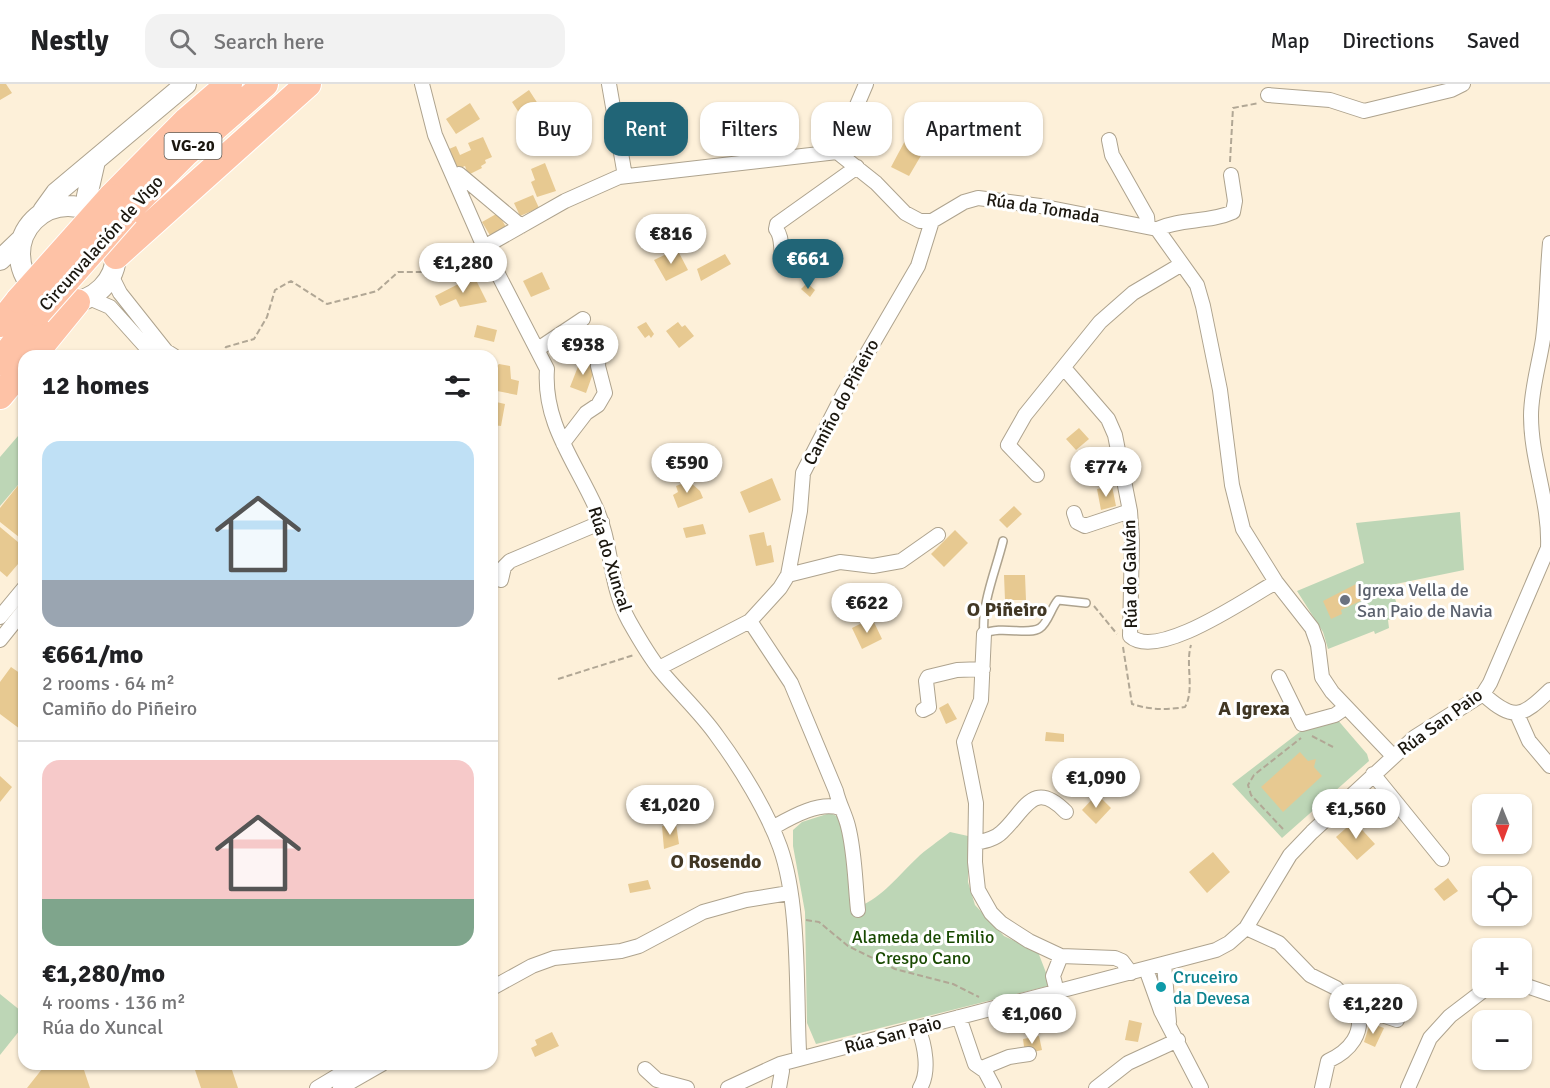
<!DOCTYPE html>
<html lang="en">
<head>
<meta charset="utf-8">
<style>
	:root { --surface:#fff; --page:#f2f2f2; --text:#202124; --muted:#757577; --line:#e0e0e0; --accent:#216577 }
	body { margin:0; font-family:Signika,sans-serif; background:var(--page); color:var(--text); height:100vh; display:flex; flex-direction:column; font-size:22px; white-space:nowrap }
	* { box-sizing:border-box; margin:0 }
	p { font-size:20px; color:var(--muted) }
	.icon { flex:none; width:33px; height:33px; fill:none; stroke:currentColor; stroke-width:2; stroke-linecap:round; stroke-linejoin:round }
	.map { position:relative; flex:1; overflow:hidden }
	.sheet { position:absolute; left:18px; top:266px; width:480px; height:720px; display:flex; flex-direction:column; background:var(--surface); border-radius:18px; box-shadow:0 2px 4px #0004 }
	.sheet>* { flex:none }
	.top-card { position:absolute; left:516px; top:18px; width:570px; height:54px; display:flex; gap:12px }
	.needle { width:39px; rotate:179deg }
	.controls { position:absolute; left:1472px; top:710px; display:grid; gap:12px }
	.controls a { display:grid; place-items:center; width:60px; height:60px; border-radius:12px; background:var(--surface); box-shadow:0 2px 4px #0004; font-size:30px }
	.price { position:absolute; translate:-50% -51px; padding:0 14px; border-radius:21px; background:#fff; color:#222; font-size:20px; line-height:39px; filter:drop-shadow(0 2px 3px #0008) }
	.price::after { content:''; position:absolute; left:50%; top:36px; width:18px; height:14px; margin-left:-9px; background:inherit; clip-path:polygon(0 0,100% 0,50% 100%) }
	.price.current { background:var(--accent); color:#fff }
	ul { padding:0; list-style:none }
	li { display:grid; align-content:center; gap:12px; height:318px; padding:0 24px }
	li+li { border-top:2px solid var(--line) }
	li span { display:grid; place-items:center; height:186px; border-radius:18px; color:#555 }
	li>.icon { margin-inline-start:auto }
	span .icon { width:108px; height:108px; fill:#fffc; stroke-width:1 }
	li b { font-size:26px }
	h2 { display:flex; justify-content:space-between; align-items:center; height:72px; padding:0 24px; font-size:26px }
	.tag { padding:0 21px; border-radius:18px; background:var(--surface); box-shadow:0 2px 4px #0004; font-size:21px; line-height:54px }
	.tag.current { background:var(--accent); color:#fff }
	header { display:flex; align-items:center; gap:36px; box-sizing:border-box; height:84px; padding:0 30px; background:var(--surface); border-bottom:2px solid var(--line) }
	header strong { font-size:28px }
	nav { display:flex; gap:33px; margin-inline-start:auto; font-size:21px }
	.search { width:420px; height:54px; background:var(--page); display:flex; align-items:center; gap:15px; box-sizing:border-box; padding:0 21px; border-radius:18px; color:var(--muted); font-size:22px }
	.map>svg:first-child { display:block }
	.green { fill:#bdd6b6 }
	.building { fill:#e7c991 }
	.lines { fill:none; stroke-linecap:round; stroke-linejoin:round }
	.lane-casing { stroke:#aea38e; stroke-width:10 }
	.street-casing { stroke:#aea38e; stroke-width:16 }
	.secondary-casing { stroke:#aea38e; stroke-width:22 }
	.highway-casing { stroke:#fff; stroke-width:28 }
	.path { stroke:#b1a795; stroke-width:2; stroke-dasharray:6 3; stroke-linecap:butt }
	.lane { stroke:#fff; stroke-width:7 }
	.street { stroke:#fff; stroke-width:14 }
	.secondary { stroke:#fff; stroke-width:20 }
	.highway { stroke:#fec2a6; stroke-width:26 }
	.highway-bridge-casing { stroke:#fff; stroke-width:28; stroke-linecap:butt }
	.highway-bridge { stroke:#fec2a6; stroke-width:26 }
	.worship-dot { fill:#6b7280; stroke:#fff; stroke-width:2 }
	.culture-dot { fill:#0f9aa8; stroke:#fff; stroke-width:2 }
	.labels { text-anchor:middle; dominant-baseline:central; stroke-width:6; stroke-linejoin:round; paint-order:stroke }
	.shield { fill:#fff; stroke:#5f5d57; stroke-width:1.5 }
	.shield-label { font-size:16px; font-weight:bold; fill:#1b170f }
	.street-label { font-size:18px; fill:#1b170f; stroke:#fff }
	.worship-label { font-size:18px; fill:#5b616d; stroke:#fff; text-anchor:start }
	.park-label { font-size:18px; fill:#194a02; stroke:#fff }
	.culture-label { font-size:18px; fill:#0d838f; stroke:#fff; text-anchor:start }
	.neighbourhood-label { font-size:20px; font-weight:bold; fill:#413724; stroke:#fff }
</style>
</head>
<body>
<header>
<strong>Nestly</strong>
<div class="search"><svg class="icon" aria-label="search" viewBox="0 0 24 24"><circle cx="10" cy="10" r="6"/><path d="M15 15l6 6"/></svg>Search here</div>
<nav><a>Map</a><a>Directions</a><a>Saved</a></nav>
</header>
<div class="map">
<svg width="1550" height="1004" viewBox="0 0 1550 1004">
	<rect width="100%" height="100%" fill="#fdf0d9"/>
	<path class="green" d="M24 345V394L0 422V373Z
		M1460 428 1464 486 1391 501 1397 521 1391 524 1394 534 1388 536 1389 544 1375 550 1374 547 1328 565 1323 548 1297 507 1364 479 1356 439Z
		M1336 634 1367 670 1369 677 1282 754 1232 700 1301 647Z
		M830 729 839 733 843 741 853 825C880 816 895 795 916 775 926 765 939 757 950 748L968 752V798L975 821 1004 852 1038 868 1050 899 1048 902 816 960 807 939 805 828 793 762V746L802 738Z
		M0 910 21 927 24 923V941L0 971Z"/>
	<path class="building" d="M0 0H6L12 9 0 16Z
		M529 6 540 23 523 35 512 18Z
		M470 19 480 35 456 50 446 35Z
		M483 53 492 73 485 76 486 79 481 82 482 84 468 91 465 82 458 85 449 65 456 62 460 71 471 66 468 59Z
		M907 53 926 63 909 92 891 83Z
		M545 79 556 107 537 113 531 98 535 96 531 85Z
		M533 111 539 124 520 132 514 119Z
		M498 129 506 143 491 153 482 138Z
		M677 165 688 186 666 197 654 176Z
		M725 170 731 180 701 197 697 185Z
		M542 188 550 205 531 213 523 197Z
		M474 192 487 218 460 223 456 215 440 222 435 212Z
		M807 199 815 206 810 213 801 205Z
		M646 238 654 250 651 254 649 251 645 254 637 243Z
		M678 238 682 243 685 241 694 252 679 264 666 247Z
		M477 241 497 246 494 258 474 253Z
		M581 275 596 281 586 309 570 303Z
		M499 280 510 282 511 295 519 297 517 311 492 306V287Z
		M492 317 505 320 501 342 492 341Z
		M1079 344 1089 355 1076 366 1066 355Z
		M24 394V457L0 438V424Z
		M772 394 781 416 749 429 740 408Z
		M689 397 700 407 703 414 678 424 673 411 678 408 676 402Z
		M1112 402 1116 422 1101 426 1097 405Z
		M1014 422 1022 430 1007 444 999 436Z
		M703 440 706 450 686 454 683 444Z
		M0 443 24 463V473L7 493 0 487Z
		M955 446 968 459 944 483 931 470Z
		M764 448 767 462 771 461 774 478 756 482 749 451Z
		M1004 491H1025L1026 516H1005Z
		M1360 498 1367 514 1341 526 1342 530 1331 535 1323 517Z
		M872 534 882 555 862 565 852 544Z
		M11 583 24 592V648L0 630V598Z
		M948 619 957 635 946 640 939 624Z
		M1046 648 1064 650V658L1045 657Z
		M1300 668 1308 677 1316 675 1314 683 1322 692 1283 728 1261 703Z
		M0 692 12 703 0 718Z
		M1097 710 1111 724 1096 740 1082 726Z
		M1354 737 1375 760 1357 776 1336 753Z
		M676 740 679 760 664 765 662 742Z
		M1213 768 1230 788 1207 809 1189 788Z
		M1448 794 1458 807 1444 817 1434 805Z
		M648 796 651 805 630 809 628 800Z
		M1129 936 1142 939 1138 958 1125 956Z
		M1370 939 1384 944 1375 963 1364 958Z
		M552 948 559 962 535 973 531 964 537 961 535 956Z
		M1039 952 1042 966 1025 970 1023 955Z
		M46 980H82L90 1004H27Z
		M193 980H230L238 1004H201Z"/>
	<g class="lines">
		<defs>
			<path id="lane" d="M1003 457C996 486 981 520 984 550 1001 541 1028 552 1040 544 1048 539 1051 524 1058 516L1086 519"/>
			<path id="street" d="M422 0 435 51 484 163 547 285C543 339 575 377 596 424 612 459 609 501 629 537 638 553 649 572 661 587 679 609 701 629 717 652 740 683 767 727 780 763 800 819 796 906 799 967L802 974
				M609 0 625 92
				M1268 11 1330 16 1364 27 1451 6 1463 0
				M1109 56 1112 71 1147 133 1148 143
				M837 68 866 0
				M459 90 521 142
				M1157 145C1181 134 1209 139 1233 128L1235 117 1231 91
				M484 163 565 117 619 93 837 68 876 99 905 129 920 137H932L964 118 978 114 1040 122 1157 145 1197 201 1203 222 1220 306 1232 401 1243 445 1276 498 1312 544 1318 561 1322 593 1332 608 1393 672
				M787 181C777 169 785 156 776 145L777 140 857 83
				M111 191 120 209 166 267 174 272
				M89 214 110 223 154 272
				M538 265 583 235
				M1064 284 1108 335 1115 351 1130 427 1132 456 1130 552C1158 577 1247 514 1276 498
				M563 359 586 329 598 321 605 309 598 282 599 269
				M1037 391 1008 361 1025 331 1100 238 1133 209 1182 180
				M1074 429 1077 438 1085 442 1130 427
				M788 491 840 478 873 482 901 477 938 451
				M501 496 504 483 510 477 602 438
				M0 533 24 504
				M750 537 791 599 836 707C839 720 845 730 848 742 855 769 855 799 858 826
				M984 550 981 616 964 658 976 719 975 778 978 806 991 829 1001 839 1029 857 1061 872 1115 874 1122 877 1131 889
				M0 556 24 526
				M659 584 750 537 780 504 788 491 800 427 803 389 844 309 918 182 932 137
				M1279 593 1302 640 1335 631 1345 624
				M1483 610C1514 638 1522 633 1550 606
				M923 626 929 623 926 597 928 593 957 586 983 585
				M1517 630 1529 657 1550 682
				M1373 690 1442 775
				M772 744C790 734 818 717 840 724
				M976 759C985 757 995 755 1002 748 1025 727 1033 694 1066 728
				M1246 844 1279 859 1310 891 1336 904 1357 924C1365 949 1350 967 1328 977L1322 1004
				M1164 880 1169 938
				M1146 885 1161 927 1201 1004
				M1521 900 1550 910
				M492 904 532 882 554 874 621 867 639 862 703 828 746 816 789 809
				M1057 908 1053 892 1061 872
				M1359 928 1376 929 1397 936
				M959 933 975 980 985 987 994 1004
				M918 944C925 961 930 988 920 1004
				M982 984 1009 973 1029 970
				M645 985 657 996 687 1004
				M317 1004 357 980
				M340 1004 382 980
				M728 1004 780 980 1216 866 1229 859 1246 844 1290 771 1312 748 1415 653 1483 610 1490 599 1548 464C1550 418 1531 377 1531 332 1531 306 1539 281 1543 255 1547 223 1547 191 1550 159
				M779 1004 782 987 780 980
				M1096 1004 1128 979 1178 956
				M1408 1004 1430 954 1450 932 1488 903"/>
			<path id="secondary" d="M20 170a48 48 0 1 1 96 0a48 48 0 1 1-96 0Z
				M43 127 56 109 186 0
				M89 128 87 112 95 77
				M0 176 22 155"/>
			<path id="highway" d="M111 113 187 36 229 0
				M126 129 185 70 265 0
				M116 172 308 0
				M0 240 19 216
				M33 272 77 218
				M0 278 38 229
				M0 312 24 283"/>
		</defs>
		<use href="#lane" class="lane-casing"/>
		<use href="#street" class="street-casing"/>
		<use href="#secondary" class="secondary-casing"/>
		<use href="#highway" class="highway-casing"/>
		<path class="path" d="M1230 78 1233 24 1259 19
			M221 272 226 263 254 255 267 233 275 206 291 197 327 220 377 207 398 188H433L472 168
			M1094 522 1117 550
			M1123 563 1132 620C1150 626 1167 626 1185 623 1195 605 1185 581 1191 561
			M558 595 634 571
			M1312 652 1333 663
			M1283 745 1251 711 1248 701 1254 691 1301 654
			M806 836 819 838 848 862 895 885 953 900 979 913"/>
		<use href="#lane" class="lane"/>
		<use href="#street" class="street"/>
		<use href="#secondary" class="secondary"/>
		<use href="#highway" class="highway"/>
		<defs>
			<path id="highway-bridge" d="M19 216 111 113
				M38 229 126 129"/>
		</defs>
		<use href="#highway-bridge" class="highway-bridge-casing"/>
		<use href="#highway-bridge" class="highway-bridge"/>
	</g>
	<circle class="worship-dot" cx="1345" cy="516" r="6"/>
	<circle class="culture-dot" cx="1161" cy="903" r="6"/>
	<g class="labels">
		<rect class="shield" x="164.5" y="49" width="57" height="26" rx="4.5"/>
		<g class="shield-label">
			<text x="193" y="62">VG-20</text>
		</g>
		<g class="street-label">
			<text transform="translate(1043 124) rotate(9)">Rúa da Tomada</text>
			<text transform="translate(101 159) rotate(-48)">Circunvalación de Vigo</text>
			<text transform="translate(841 318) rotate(-62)">Camiño do Piñeiro</text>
			<text transform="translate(610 475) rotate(73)">Rúa do Xuncal</text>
			<text transform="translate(1130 490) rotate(-91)">Rúa do Galván</text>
			<text transform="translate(1440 638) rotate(-36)">Rúa San Paio</text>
			<text transform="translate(893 951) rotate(-15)">Rúa San Paio</text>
		</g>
		<g class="worship-label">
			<text x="1357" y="506">Igrexa Vella de<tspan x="1357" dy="21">San Paio de Navia</tspan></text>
		</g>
		<g class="park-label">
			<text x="923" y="853">Alameda de Emilio<tspan x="923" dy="21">Crespo Cano</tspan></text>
		</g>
		<g class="culture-label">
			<text x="1173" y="893">Cruceiro<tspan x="1173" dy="21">da Devesa</tspan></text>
		</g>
		<g class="neighbourhood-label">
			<text x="1007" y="525">O Piñeiro</text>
			<text x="1254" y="624">A Igrexa</text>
			<text x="716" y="777">O Rosendo</text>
		</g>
	</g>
</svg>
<div class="controls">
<a><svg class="needle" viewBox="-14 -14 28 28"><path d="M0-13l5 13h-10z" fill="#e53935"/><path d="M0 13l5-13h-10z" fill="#757577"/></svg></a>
<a><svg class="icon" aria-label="locate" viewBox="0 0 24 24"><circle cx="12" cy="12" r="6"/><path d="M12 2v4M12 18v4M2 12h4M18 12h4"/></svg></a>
<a>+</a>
<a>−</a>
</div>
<b class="price" style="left:671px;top:181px">€816</b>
<b class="price current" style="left:808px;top:206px">€661</b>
<b class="price" style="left:463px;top:210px">€1,280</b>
<b class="price" style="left:583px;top:292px">€938</b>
<b class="price" style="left:687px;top:410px">€590</b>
<b class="price" style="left:1106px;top:414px">€774</b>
<b class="price" style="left:867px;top:550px">€622</b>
<b class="price" style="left:1096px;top:725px">€1,090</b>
<b class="price" style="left:670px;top:752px">€1,020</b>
<b class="price" style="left:1356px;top:756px">€1,560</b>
<b class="price" style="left:1373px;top:951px">€1,220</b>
<b class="price" style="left:1032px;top:961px">€1,060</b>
<div class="top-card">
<a class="tag">Buy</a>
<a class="tag current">Rent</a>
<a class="tag">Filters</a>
<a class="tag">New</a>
<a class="tag">Apartment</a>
</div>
<section class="sheet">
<h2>12 homes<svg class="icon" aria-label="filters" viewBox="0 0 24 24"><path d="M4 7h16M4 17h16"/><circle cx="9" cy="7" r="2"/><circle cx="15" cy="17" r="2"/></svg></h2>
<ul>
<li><span style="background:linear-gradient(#bfe0f5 75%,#9aa5b1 0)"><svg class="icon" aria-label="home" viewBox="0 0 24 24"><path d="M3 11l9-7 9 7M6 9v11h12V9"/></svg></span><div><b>€661/mo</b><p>2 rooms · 64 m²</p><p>Camiño do Piñeiro</p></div></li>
<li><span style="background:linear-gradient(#f6c9c9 75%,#7fa58c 0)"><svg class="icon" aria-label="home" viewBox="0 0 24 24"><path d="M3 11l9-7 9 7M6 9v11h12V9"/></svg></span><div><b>€1,280/mo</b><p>4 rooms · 136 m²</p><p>Rúa do Xuncal</p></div></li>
</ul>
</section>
</div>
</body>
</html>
